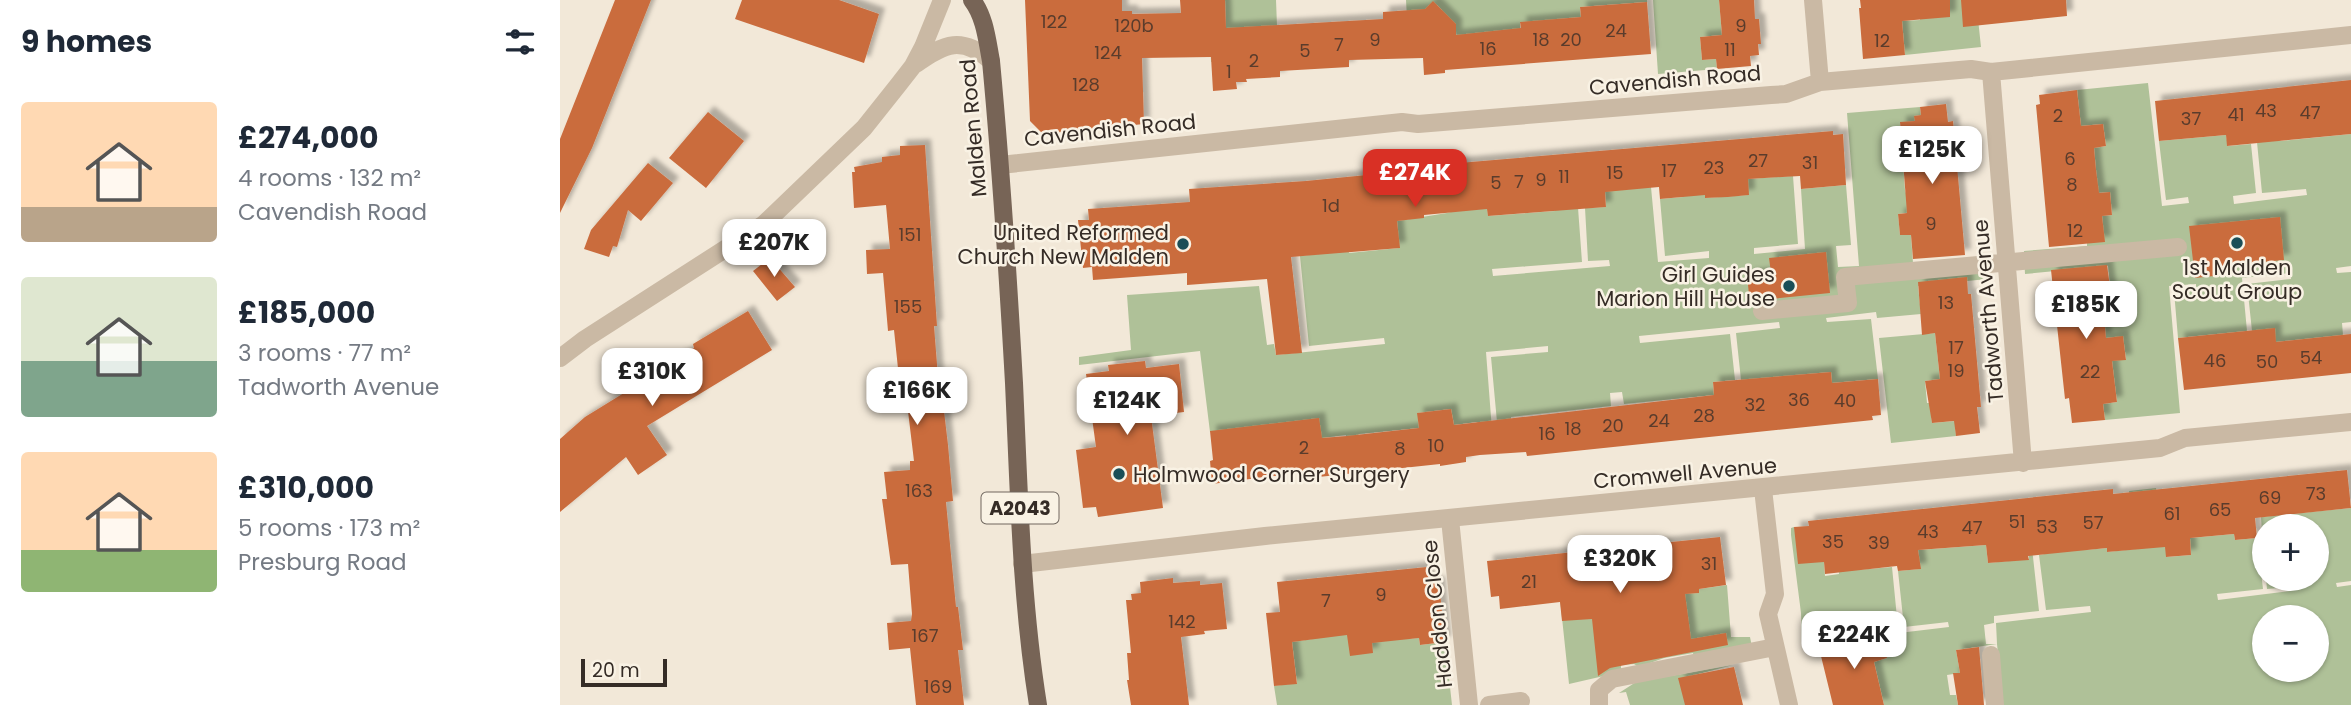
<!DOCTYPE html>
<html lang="en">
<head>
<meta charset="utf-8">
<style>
	:root { --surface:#fff; --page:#f6f6f7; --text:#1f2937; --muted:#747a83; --accent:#d93025 }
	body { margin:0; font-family:Poppins,sans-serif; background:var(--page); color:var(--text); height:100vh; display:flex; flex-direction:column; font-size:26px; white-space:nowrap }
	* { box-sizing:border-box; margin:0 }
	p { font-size:23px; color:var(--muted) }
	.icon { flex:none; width:38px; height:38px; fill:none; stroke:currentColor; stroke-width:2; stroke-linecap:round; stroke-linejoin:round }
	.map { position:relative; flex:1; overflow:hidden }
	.details { display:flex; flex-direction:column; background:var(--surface); width:560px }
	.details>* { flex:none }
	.tools { position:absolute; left:1692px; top:514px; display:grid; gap:14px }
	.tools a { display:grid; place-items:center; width:77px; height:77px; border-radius:50%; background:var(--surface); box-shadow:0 2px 5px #0004; font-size:35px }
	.scale { position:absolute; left:21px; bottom:18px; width:86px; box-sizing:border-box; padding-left:7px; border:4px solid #352c26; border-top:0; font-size:19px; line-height:24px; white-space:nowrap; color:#352c26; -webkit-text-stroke:5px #f9f2e4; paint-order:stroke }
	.price { position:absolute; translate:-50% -60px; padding:0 16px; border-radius:14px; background:#fff; color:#222; font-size:23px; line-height:46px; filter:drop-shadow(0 2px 4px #0008) }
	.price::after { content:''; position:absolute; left:50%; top:42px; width:21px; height:16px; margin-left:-10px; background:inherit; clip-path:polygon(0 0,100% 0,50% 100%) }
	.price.current { background:var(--accent); color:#fff }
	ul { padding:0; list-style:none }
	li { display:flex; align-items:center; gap:21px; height:175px; padding:0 21px }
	li span { display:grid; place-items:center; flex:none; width:196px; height:140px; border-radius:7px; color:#555 }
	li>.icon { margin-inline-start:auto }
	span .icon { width:84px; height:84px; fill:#fffc; stroke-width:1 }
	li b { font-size:30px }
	h2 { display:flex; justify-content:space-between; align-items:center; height:84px; padding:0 21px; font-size:30px }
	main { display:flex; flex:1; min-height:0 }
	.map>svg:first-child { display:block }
	.green { fill:#afc198; fill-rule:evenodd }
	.building { fill:#ca6c3e; filter:url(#shadow) }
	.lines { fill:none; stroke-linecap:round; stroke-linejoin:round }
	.minor { stroke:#cab9a4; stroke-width:18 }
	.major { stroke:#776456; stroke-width:18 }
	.poi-dot { fill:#1a4e57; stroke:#f9f2e4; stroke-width:2.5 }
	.labels { text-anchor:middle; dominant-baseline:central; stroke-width:5; stroke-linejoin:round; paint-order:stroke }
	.number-label { font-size:18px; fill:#5a3c2c }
	.shield { fill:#f9f2e4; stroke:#70675f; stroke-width:2 }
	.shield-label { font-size:19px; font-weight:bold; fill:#352c26 }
	.street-label { font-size:21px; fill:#352c26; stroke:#f9f2e4 }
	.poi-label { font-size:21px; fill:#352c26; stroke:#f9f2e4; text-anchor:end }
</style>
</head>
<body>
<main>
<section class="details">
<h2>9 homes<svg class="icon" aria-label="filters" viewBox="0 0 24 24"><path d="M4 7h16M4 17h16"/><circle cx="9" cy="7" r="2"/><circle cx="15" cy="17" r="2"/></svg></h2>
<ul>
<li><span style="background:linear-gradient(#ffd9b3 75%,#b9a48a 0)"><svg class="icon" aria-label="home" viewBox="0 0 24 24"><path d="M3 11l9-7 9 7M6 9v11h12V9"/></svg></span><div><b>£274,000</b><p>4 rooms · 132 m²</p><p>Cavendish Road</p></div></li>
<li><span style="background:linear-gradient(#dfe7d0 60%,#7fa58c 0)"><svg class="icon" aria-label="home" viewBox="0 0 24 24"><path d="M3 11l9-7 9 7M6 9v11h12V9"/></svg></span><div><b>£185,000</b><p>3 rooms · 77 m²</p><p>Tadworth Avenue</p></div></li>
<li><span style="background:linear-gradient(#ffd9b3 70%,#8fb573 0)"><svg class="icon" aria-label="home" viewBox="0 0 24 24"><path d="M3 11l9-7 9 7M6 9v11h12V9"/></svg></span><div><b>£310,000</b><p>5 rooms · 173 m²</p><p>Presburg Road</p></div></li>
</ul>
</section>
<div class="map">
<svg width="1791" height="705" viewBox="0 0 1791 705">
	<defs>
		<filter id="shadow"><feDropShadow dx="6" dy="-6" stdDeviation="2" flood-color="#0004"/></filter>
	</defs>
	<rect width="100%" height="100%" fill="#f2e8d8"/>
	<path class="green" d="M665 0H716L717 26 659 62H651L650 35 666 34Z
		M846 0H1087V2L1020 7 1021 17 960 23 963 57 897 39 895 23H883L882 10 877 5H869L849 55Z
		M1093 0H1159L1162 35 1140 37 1142 60 1156 59 1157 69 1098 74Z
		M1358 0H1416L1421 47 1345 55 1342 21 1360 20Z
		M1588 83 1602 206 1629 203 1628 197 1606 200 1599 141 1666 135 1668 146 1691 144 1696 193 1673 196 1674 204 1747 195 1746 189 1702 193 1696 132 1721 141 1791 134V266L1776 268 1777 273 1791 272V322L1782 323 1783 335 1716 342 1692 331 1687 284 1731 279 1730 273 1682 278 1687 331 1618 338 1614 291 1636 289V284L1609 286 1620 413 1545 420 1543 404 1557 402 1552 361 1566 359 1563 337 1546 338 1542 295 1551 294 1548 266 1465 274 1464 251 1527 246V241L1544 239 1542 216 1552 215 1550 192 1538 193 1534 148 1546 146 1543 124 1521 126 1517 90Z
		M1360 107 1361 115 1355 116V121L1340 123 1345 190 1352 212 1338 214 1340 235H1351L1353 263 1424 257 1427 279 1358 286 1361 314 1317 318 1316 312 1266 318 1267 322 1311 319 1318 379 1272 383 1271 372 1181 380 1176 333 1220 328 1219 322 1079 336 1080 343 1170 334 1175 380 1153 382 1154 395 1064 404 1062 392 1050 393 1051 406 951 417V420L937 422 931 357 988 352V346L926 352 932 430 916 422 894 425 891 409 858 413 859 428 799 434 788 447 786 435 762 438 650 432 640 351 519 365V357L571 350 567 295 699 286 707 345 714 344 716 355 825 344 824 338 749 346 740 256 758 254 786 226 789 253 839 248 837 221 887 213 927 202 928 216 995 211 994 196 1017 194 1022 262 932 269 933 276 1050 266 1049 260 1028 261 1025 208 1046 207 1045 191 1091 187 1098 262 1149 258V251L1105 256 1100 199 1123 197 1122 191 1145 189 1146 198 1188 195V179L1233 176 1238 244 1194 248V254L1245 249 1241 189 1286 185 1291 245 1276 246 1278 267 1299 266 1287 113Z
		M1375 333 1380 379 1365 381 1367 403H1370L1372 423 1395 421 1396 436 1331 443 1319 338Z
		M1596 488 1601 541H1605L1607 557 1631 555 1630 538 1674 534 1675 540 1697 538 1703 589 1657 594 1658 600 1730 591V587L1707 589 1706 579H1757V527H1704V561L1701 517 1791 508V581L1776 583 1777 587 1791 585V705H1443L1437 644 1396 650 1400 673 1387 675 1390 695H1396L1398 705H1324L1314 662 1327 658 1322 635 1389 627 1388 622 1344 627 1338 571 1360 569 1358 550 1426 545 1428 563 1469 559 1467 539H1471L1479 611 1434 616V623L1424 625 1426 644H1437L1436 623 1531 612 1530 606 1486 610 1479 555 1524 547 1525 550 1547 548V552L1575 549 1569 491ZM1704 618H1757V670H1704Z
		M1234 527 1264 562 1265 576 1279 574 1278 559 1296 570 1332 567 1338 628 1294 632 1295 638 1242 644 1241 613 1231 535V528Z
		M1167 585 1171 637H1190L1192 647 1134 657 1133 653 1104 658 1079 667 1074 664 1061 665V672L1009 684 1000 599 1139 593V589Z
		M751 624C785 633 823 641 859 638L860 645 885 642 892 705H717L714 686 737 683 732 642 752 639Z
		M1173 665 1119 679 1130 705H1070L1066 692 1059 693 1076 682Z"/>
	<path class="building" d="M55 0H91L32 148 0 213V139Z
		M182 0H279L319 14 304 63 175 19Z
		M465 0H562V11H572V14L621 13 620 0H665L666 28 823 19V12L865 9 873 1 896 24V35L961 28 960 22 1021 17 1020 7 1087 2 1091 54 885 70V73L864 75 863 58 789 60V67L720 71V77L686 79 687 82H676L677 89 653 91 651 57 582 58 584 124 483 134 470 121Z
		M1159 0H1194L1195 19H1199L1201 44H1198L1199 55 1190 56 1191 66 1157 69 1156 59 1142 60 1140 37 1162 35Z
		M1300 0H1390V17L1342 21 1345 55 1303 59 1299 8H1301Z
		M1401 0H1506L1507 16 1403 27Z
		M1791 80V134L1667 146 1666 135 1599 141 1595 101Z
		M1517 90 1521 126 1543 124 1546 146 1534 148 1536 170 1539 193 1550 192 1552 215 1542 216 1545 242 1489 247 1476 105 1480 104 1479 95Z
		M1386 104 1388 122 1393 121 1405 255 1353 259 1351 235H1340L1338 214 1347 213 1340 122 1355 121 1354 116 1361 115 1360 107Z
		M148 112 184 141 146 188 109 158Z
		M1273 131V135L1283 134 1286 185 1241 189 1240 176 1188 179 1189 195 1168 197 1145 198V195L1100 199 1099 187 1045 192 1046 207 928 216 927 209 864 215V218L837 221 840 248 731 257 742 353 716 355 707 279 627 285V273L533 280 532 267 523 268 518 220H529L528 209 630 202 629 189 746 181 888 167 887 164Z
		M365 145 377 326H374L378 377H380L388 445 393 501 386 502 396 607H398L403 650H398L404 705H356L350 648 329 650 327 623 351 621 352 614 348 564 331 565 322 499H327L324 472 350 470V461H354L344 378H339L334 330 328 331 323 273 307 274 306 250 330 249 326 205 294 208 292 172H295L294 167 322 162V157L340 155V146Z
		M88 163 113 183 81 221 68 210 57 247 53 246 49 257 24 249 31 230Z
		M1720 217 1724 260 1662 266 1663 275 1635 278 1629 226Z
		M1266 252 1270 293 1201 300 1190 304 1187 275 1211 273 1209 258Z
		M210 258 235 287 217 301 193 271Z
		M1547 265 1551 294 1542 295 1546 338 1563 336 1566 360 1552 361 1557 402 1543 404 1545 420 1512 423 1509 398 1505 399 1491 270Z
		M1407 277 1408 294H1411L1421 407H1417L1420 433 1396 436 1394 421 1372 423 1365 381 1380 379 1375 333 1362 335 1358 282Z
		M188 311 212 350 87 426 107 455 78 475 66 457 0 512V439L25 417 98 372 97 369 134 348 133 344Z
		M1715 328 1716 342 1791 334V373L1624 390 1618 338Z
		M585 361 586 368 619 364 624 412 591 416 603 508 538 517 536 507 523 508 516 450 536 447 526 374 549 371 548 365Z
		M1271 372 1272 383 1318 379 1321 415 1312 416 1313 420 967 456 966 452 920 455 906 457V462L880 466V464L749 478 748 474H729L652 484 650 461 653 460 650 431 759 418 762 438 787 436 859 428 857 413 891 409 894 425 1154 395 1153 382Z
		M1787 470 1791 508 1695 518 1697 538 1675 540 1674 534 1630 538 1631 555 1606 557 1605 547 1547 552V548L1468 556 1469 560 1428 563 1426 545 1358 550 1361 569 1338 571 1337 566 1265 574 1264 562 1238 564 1234 527 1249 526 1248 521 1553 489V494Z
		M1160 537 1166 585 1139 589V593L1125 594 1131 639 1166 633 1168 645 1050 668 1038 676 1032 619 1002 621 1000 602 940 609 939 596 931 597 927 561Z
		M867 567 869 583 879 582 885 642 860 645 859 638 812 643 813 653 790 656 787 635 732 642 737 684 714 686 706 613 720 612 717 582Z
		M613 578V583L640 581V585L662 583 667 629 644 631 645 634 621 637 629 705H571L567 680H569L567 653H571L566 600H572L571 594 581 593 580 582Z
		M1322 635 1327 658 1314 662 1324 705H1273L1259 648Z
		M1419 647 1424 705H1398L1393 673H1400L1396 650Z
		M1174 667 1183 705H1125L1118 678Z"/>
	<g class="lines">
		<path class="minor" d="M1253 0 1260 82
			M356 64C385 43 402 36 431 61
			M1431 72 1463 463
			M440 165 842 122 858 124 1211 95 1226 94 1260 82 1411 69 1431 72 1791 35
			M1202 311 1288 303 1285 277 1618 247
			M0 358 25 339 204 224 304 128 339 84 353 66 363 47 382 0
			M1203 489 1215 594 1208 614 1229 705
			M890 519 909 705
			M462 564 705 536 1600 448 1625 438 1791 422
			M1431 655 1435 705
			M929 705 961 701
			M1039 705V690L1052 679 1215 647"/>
		<path class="major" d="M412 0C425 17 427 40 431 61 441 168 448 276 454 383 459 491 461 599 478 705"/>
	</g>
	<g class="poi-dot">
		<circle cx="1677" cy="243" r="7"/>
		<circle cx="623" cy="244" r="7"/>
		<circle cx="1229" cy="286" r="7"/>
		<circle cx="559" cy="474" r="7"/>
	</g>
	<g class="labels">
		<g class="number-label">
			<text x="494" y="21">122</text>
			<text x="574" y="25">120b</text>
			<text x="1181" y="25">9</text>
			<text x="1056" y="30">24</text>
			<text x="815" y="39">9</text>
			<text x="981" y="39">18</text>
			<text x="1011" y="39">20</text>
			<text x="1322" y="40">12</text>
			<text x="779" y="44">7</text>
			<text x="928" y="48">16</text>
			<text x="1170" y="49">11</text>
			<text x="745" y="50">5</text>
			<text x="548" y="52">124</text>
			<text x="694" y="60">2</text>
			<text x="669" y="71">1</text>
			<text x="526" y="84">128</text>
			<text x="1706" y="110">43</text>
			<text x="1750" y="112">47</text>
			<text x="1676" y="114">41</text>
			<text x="1498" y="115">2</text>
			<text x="1631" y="118">37</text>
			<text x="1510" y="158">6</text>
			<text x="1198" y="160">27</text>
			<text x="1250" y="162">31</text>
			<text x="1154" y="167">23</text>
			<text x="1109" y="170">17</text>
			<text x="1055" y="172">15</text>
			<text x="1004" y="176">11</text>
			<text x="981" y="179">9</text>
			<text x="959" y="181">7</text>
			<text x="936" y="182">5</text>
			<text x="1512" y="184">8</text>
			<text x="771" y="205">1d</text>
			<text x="1371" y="223">9</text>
			<text x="1515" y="230">12</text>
			<text x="350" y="234">151</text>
			<text x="1386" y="302">13</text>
			<text x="348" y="306">155</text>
			<text x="1396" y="347">17</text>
			<text x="1751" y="357">54</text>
			<text x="1655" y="360">46</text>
			<text x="1707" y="361">50</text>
			<text x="1396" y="370">19</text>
			<text x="1530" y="371">22</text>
			<text x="1239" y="399">36</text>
			<text x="1285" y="400">40</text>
			<text x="1195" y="404">32</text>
			<text x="1144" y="415">28</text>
			<text x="1099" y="420">24</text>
			<text x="1053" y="425">20</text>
			<text x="1013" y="428">18</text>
			<text x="987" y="433">16</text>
			<text x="876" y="445">10</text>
			<text x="744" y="447">2</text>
			<text x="840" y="448">8</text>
			<text x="359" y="490">163</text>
			<text x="1756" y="493">73</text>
			<text x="1710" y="497">69</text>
			<text x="1660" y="509">65</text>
			<text x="1612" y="513">61</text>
			<text x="1457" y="521">51</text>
			<text x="1533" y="522">57</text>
			<text x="1487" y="526">53</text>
			<text x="1412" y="527">47</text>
			<text x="1368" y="531">43</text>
			<text x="1273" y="541">35</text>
			<text x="1319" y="542">39</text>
			<text x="1149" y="563">31</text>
			<text x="969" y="581">21</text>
			<text x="821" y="594">9</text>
			<text x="766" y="600">7</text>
			<text x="622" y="621">142</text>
			<text x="365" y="635">167</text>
			<text x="378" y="686">169</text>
		</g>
		<rect class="shield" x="421.5" y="492.5" width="77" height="31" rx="5"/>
		<g class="shield-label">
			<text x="460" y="508">A2043</text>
		</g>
		<g class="street-label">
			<text transform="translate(1115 80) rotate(-5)">Cavendish Road</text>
			<text transform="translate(413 128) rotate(-95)">Malden Road</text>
			<text transform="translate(550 130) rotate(-6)">Cavendish Road</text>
			<text transform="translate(1428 311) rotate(-95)">Tadworth Avenue</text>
			<text transform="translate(1125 473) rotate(-5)">Cromwell Avenue</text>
			<text transform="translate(877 614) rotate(-96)">Haddon Close</text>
		</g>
		<g class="poi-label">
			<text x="609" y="232">United Reformed<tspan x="609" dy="24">Church New Malden</tspan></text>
			<text x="1677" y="267" text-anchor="middle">1st Malden<tspan x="1677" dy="24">Scout Group</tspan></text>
			<text x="1215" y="274">Girl Guides<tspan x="1215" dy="24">Marion Hill House</tspan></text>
			<text x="573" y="474" text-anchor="start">Holmwood Corner Surgery</text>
		</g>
	</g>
</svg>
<div class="tools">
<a>+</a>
<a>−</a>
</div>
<div class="scale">20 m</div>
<b class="price" style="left:1372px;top:186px">£125K</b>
<b class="price current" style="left:855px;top:209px">£274K</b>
<b class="price" style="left:214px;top:279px">£207K</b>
<b class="price" style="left:1526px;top:341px">£185K</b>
<b class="price" style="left:92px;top:408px">£310K</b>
<b class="price" style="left:357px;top:427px">£166K</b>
<b class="price" style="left:567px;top:437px">£124K</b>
<b class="price" style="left:1060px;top:595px">£320K</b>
<b class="price" style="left:1294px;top:671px">£224K</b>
</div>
</main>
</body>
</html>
